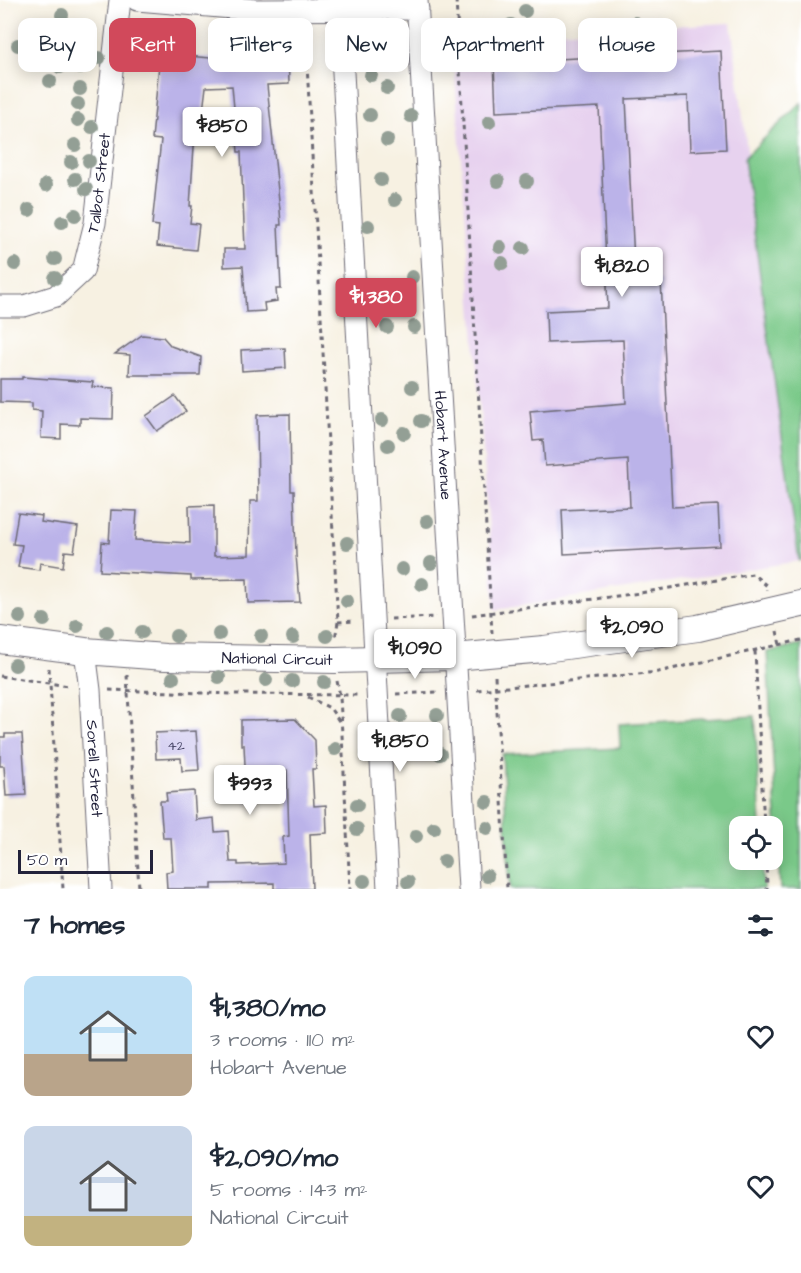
<!DOCTYPE html>
<html lang="en">
<head>
<meta charset="utf-8">
<style>
	:root { --surface:#fff; --page:#f2f2f3; --text:#1f2937; --muted:#747a83; --accent:#d1495b }
	body { margin:0; font-family:"Architects Daughter",sans-serif; background:var(--page); color:var(--text); height:100vh; display:flex; flex-direction:column; font-size:22px; white-space:nowrap }
	* { box-sizing:border-box; margin:0 }
	p { font-size:20px; color:var(--muted) }
	.icon { flex:none; width:33px; height:33px; fill:none; stroke:currentColor; stroke-width:2; stroke-linecap:round; stroke-linejoin:round }
	.map { position:relative; height:889px; overflow:hidden }
	.drawer { display:flex; flex-direction:column; background:var(--surface); flex:1 }
	.drawer>* { flex:none }
	.guide { position:absolute; left:18px; top:18px; width:765px; height:54px; display:flex; gap:12px }
	.buttons { position:absolute; left:729px; top:816px; display:grid; gap:12px }
	.buttons a { display:grid; place-items:center; width:54px; height:54px; border-radius:12px; background:var(--surface); box-shadow:0 3px 15px #0003; font-size:30px }
	.scale { position:absolute; left:18px; bottom:15px; width:135px; box-sizing:border-box; padding-left:6px; border:3px solid #22223b; border-top:0; font-size:16px; line-height:21px; white-space:nowrap; color:#22223b; -webkit-text-stroke:4px #fff; paint-order:stroke }
	.price { position:absolute; translate:-50% -51px; padding:0 14px; border-radius:6px; background:#fff; color:#222; font-size:20px; line-height:39px; filter:drop-shadow(0 2px 3px #0008) }
	.price::after { content:''; position:absolute; left:50%; top:36px; width:18px; height:14px; margin-left:-9px; background:inherit; clip-path:polygon(0 0,100% 0,50% 100%) }
	.price.active { background:var(--accent); color:#fff }
	ul { padding:0; list-style:none }
	li { display:flex; align-items:center; gap:18px; height:150px; padding:0 24px }
	li span { display:grid; place-items:center; flex:none; width:168px; height:120px; border-radius:12px; color:#555 }
	li>.icon { margin-inline-start:auto }
	span .icon { width:72px; height:72px; fill:#fffc; stroke-width:1 }
	li b { font-size:26px }
	h2 { display:flex; justify-content:space-between; align-items:center; height:72px; padding:0 24px; font-size:26px }
	.chip { padding:0 21px; border-radius:12px; background:var(--surface); box-shadow:0 3px 15px #0003; font-size:21px; line-height:54px }
	.chip.active { background:var(--accent); color:#fff }
	.map>svg:first-child { display:block }
	.built { fill:#e7d2ef }
	.green { fill:#7ac989; stroke:#4e7662; stroke-width:1.5 }
	.building { fill:#bbb3e9 }
	.lines { fill:none; stroke-linecap:round; stroke-linejoin:round }
	.minor-casing { stroke:#6d6a75; stroke-width:23 }
	.tertiary-casing { stroke:#6d6a75; stroke-width:28 }
	.path { stroke:#6d6a75; stroke-width:3; stroke-dasharray:4.5 4.5; stroke-linecap:butt }
	.minor { stroke:#fff; stroke-width:21 }
	.tertiary { stroke:#fff; stroke-width:26 }
	.tree { fill:#939f95 }
	.labels { text-anchor:middle; dominant-baseline:central; stroke-width:4.5; stroke-linejoin:round; paint-order:stroke }
	.number-label { font-size:14px; fill:#484666 }
	.street-label { font-size:16px; fill:#22223b; stroke:#fff }
</style>
</head>
<body>
<div class="map">
<svg width="801" height="889" viewBox="0 0 801 889">
	<rect width="100%" height="100%" fill="#fff"/>
	<filter id="ink" filterUnits="userSpaceOnUse"><feTurbulence type="fractalNoise" baseFrequency=".0167" numOctaves="2"/><feDisplacementMap in="SourceGraphic" scale="12" xChannelSelector="R" yChannelSelector="G"/><feConvolveMatrix kernelMatrix="1 2 1 2 8 2 1 2 1" color-interpolation-filters="sRGB"/></filter>
	<filter id="wash" filterUnits="userSpaceOnUse"><feTurbulence type="fractalNoise" baseFrequency=".008" numOctaves="4" result="noise"/><feDisplacementMap in="SourceGraphic" scale="24" xChannelSelector="R" yChannelSelector="G"/><feGaussianBlur stdDeviation="1.35" result="paint"/><feColorMatrix in="noise" values="0 0 0 0 0 0 0 0 0 0 0 0 0 0 0 0 0 1.4 0 .05"/><feComposite in="paint" operator="in"/></filter>
	<g filter="url(#wash)">
		<rect width="100%" height="100%" fill="#f7f1e2"/>
		<path class="built" d="M731 23 799 561 495 610 452 37Z"/>
		<path class="green" d="M801 103V560L799 561 744 158Z
			M801 644V889H780L767 652Z
			M755 716 761 826H740V860H762L764 889H510L502 754 620 748 619 724Z"/>
		<g id="blocks">
			<path class="building" d="M288 51 289 84 267 85 280 210 281 225H278L281 289H276L277 301 264 303 265 311 246 312 243 266 224 267V249H245L241 152H238L232 86 206 87 202 119 196 118 190 206H192L190 223 199 224 196 250 157 246 159 226 152 225 161 140 152 139 160 54 224 59V53Z
				M721 51 726 149 690 151 688 96 626 99 635 282 661 280 672 507 718 505 720 546 564 554 562 510 630 507 628 460 545 466 543 440 533 441 530 411 626 403 623 340 547 343 546 311 608 308 599 107 496 112 494 62Z
				M142 335 163 337 171 346 201 357 200 375H129L130 355 115 354Z
				M285 348 286 368 242 371 241 350Z
				M22 377 93 382 92 387 114 388 113 419 80 418V425L61 424V439L41 438 42 411 32 410V403L0 402V379H22Z
				M175 396 186 411 157 431 146 416Z
				M290 414 291 491H294L296 555 300 602 248 603 247 579 191 580V576L100 571 102 542 109 543 111 510 137 511 135 540 190 543 189 506 214 505V556L249 555 250 501H258L257 415Z
				M18 513 42 516 41 522 78 527 74 552 65 551 63 567 40 563 39 570 18 567 22 545 13 544Z
				M295 719 315 740 316 769H312L314 806 326 805 327 833 310 834 312 889H274V883L212 884V889H167L166 872 173 871 171 838H163L160 801H167L166 793 194 791 196 820 214 818 215 832 228 831 230 862H238V865L284 863 283 837 289 836 287 770H264L247 805 244 745H241V720Z
				M196 731 199 770 182 771 181 758 156 759 155 733Z
				M5 734H22L26 795 6 796 4 766H0V737H5Z"/>
		</g>
	</g>
	<g filter="url(#ink)">
		<use href="#blocks" fill-opacity="0" stroke="#6d6a75" stroke-width="1.5"/>
		<g class="lines">
			<defs>
				<g id="minor">
					<path d="M137 0 256 10 418 9"/>
					<path d="M339 0 388 889"/>
					<path id="s1" d="M417 0 469 889"/>
					<path id="s2" d="M0 306H24L56 296 83 271 95 223 120 0"/>
					<path id="s3" d="M85 651 90 690 101 889"/>
				</g>
				<g id="tertiary">
					<path id="s4" d="M0 640 85 651 165 657 335 660 454 657 544 649 698 628 801 604"/>
				</g>
			</defs>
			<use href="#minor" class="minor-casing"/>
			<use href="#tertiary" class="tertiary-casing"/>
			<path class="path" d="M456 0 492 633
				M305 29 338 622 335 639
				M472 615 640 593 753 574 767 586V590
				M391 619 436 617
				M338 622 355 621
				M777 631 780 645
				M755 651 764 826
				M49 668 63 889
				M127 675 139 889
				M0 676 69 686
				M495 676 507 889
				M337 681 340 696 350 889
				M109 690 234 694 360 695
				M477 690 658 672 801 640
				M396 694 438 692
				M308 697 330 708 341 724
				M766 860 767 889"/>
			<use href="#minor" class="minor"/>
			<use href="#tertiary" class="tertiary"/>
		</g>
		<g class="tree">
			<circle cx="525" cy="11" r="7"/>
			<circle cx="62" cy="15" r="7"/>
			<circle cx="635" cy="23" r="7"/>
			<circle cx="511" cy="25" r="7"/>
			<circle cx="465" cy="36" r="7"/>
			<circle cx="62" cy="38" r="7"/>
			<circle cx="18" cy="45" r="7"/>
			<circle cx="554" cy="50" r="7"/>
			<circle cx="73" cy="54" r="7"/>
			<circle cx="99" cy="58" r="7"/>
			<circle cx="60" cy="67" r="7"/>
			<circle cx="80" cy="68" r="7"/>
			<circle cx="371" cy="75" r="7"/>
			<circle cx="50" cy="81" r="7"/>
			<circle cx="387" cy="88" r="7"/>
			<circle cx="80" cy="89" r="7"/>
			<circle cx="78" cy="104" r="7"/>
			<circle cx="370" cy="115" r="7"/>
			<circle cx="411" cy="116" r="7"/>
			<circle cx="78" cy="120" r="7"/>
			<circle cx="489" cy="122" r="7"/>
			<circle cx="92" cy="127" r="7"/>
			<circle cx="387" cy="140" r="7"/>
			<circle cx="75" cy="145" r="7"/>
			<circle cx="89" cy="161" r="7"/>
			<circle cx="71" cy="162" r="7"/>
			<circle cx="75" cy="179" r="7"/>
			<circle cx="381" cy="180" r="7"/>
			<circle cx="498" cy="181" r="7"/>
			<circle cx="527" cy="181" r="7"/>
			<circle cx="46" cy="185" r="7"/>
			<circle cx="86" cy="189" r="7"/>
			<circle cx="395" cy="200" r="7"/>
			<circle cx="29" cy="210" r="7"/>
			<circle cx="75" cy="215" r="7"/>
			<circle cx="62" cy="222" r="7"/>
			<circle cx="368" cy="226" r="7"/>
			<circle cx="500" cy="247" r="7"/>
			<circle cx="523" cy="248" r="7"/>
			<circle cx="55" cy="259" r="7"/>
			<circle cx="502" cy="263" r="7"/>
			<circle cx="15" cy="264" r="7"/>
			<circle cx="412" cy="277" r="7"/>
			<circle cx="55" cy="278" r="7"/>
			<circle cx="387" cy="327" r="7"/>
			<circle cx="414" cy="327" r="7"/>
			<circle cx="412" cy="387" r="7"/>
			<circle cx="382" cy="420" r="7"/>
			<circle cx="421" cy="421" r="7"/>
			<circle cx="404" cy="433" r="7"/>
			<circle cx="388" cy="445" r="7"/>
			<circle cx="427" cy="521" r="7"/>
			<circle cx="347" cy="543" r="7"/>
			<circle cx="431" cy="563" r="7"/>
			<circle cx="402" cy="569" r="7"/>
			<circle cx="422" cy="584" r="7"/>
			<circle cx="347" cy="601" r="7"/>
			<circle cx="20" cy="617" r="7"/>
			<circle cx="44" cy="620" r="7"/>
			<circle cx="77" cy="626" r="7"/>
			<circle cx="107" cy="632" r="7"/>
			<circle cx="142" cy="632" r="7"/>
			<circle cx="219" cy="634" r="7"/>
			<circle cx="176" cy="636" r="7"/>
			<circle cx="261" cy="636" r="7"/>
			<circle cx="327" cy="636" r="7"/>
			<circle cx="293" cy="637" r="7"/>
			<circle cx="15" cy="665" r="7"/>
			<circle cx="219" cy="677" r="7"/>
			<circle cx="173" cy="678" r="7"/>
			<circle cx="266" cy="680" r="7"/>
			<circle cx="292" cy="681" r="7"/>
			<circle cx="324" cy="682" r="7"/>
			<circle cx="437" cy="715" r="7"/>
			<circle cx="400" cy="716" r="7"/>
			<circle cx="413" cy="745" r="7"/>
			<circle cx="335" cy="749" r="7"/>
			<circle cx="367" cy="753" r="7"/>
			<circle cx="440" cy="754" r="7"/>
			<circle cx="487" cy="802" r="7"/>
			<circle cx="357" cy="805" r="7"/>
			<circle cx="434" cy="828" r="7"/>
			<circle cx="487" cy="828" r="7"/>
			<circle cx="357" cy="829" r="7"/>
			<circle cx="416" cy="836" r="7"/>
			<circle cx="444" cy="861" r="7"/>
			<circle cx="487" cy="876" r="7"/>
			<circle cx="364" cy="881" r="7"/>
			<circle cx="408" cy="882" r="7"/>
		</g>
	</g>
	<g class="labels">
		<g class="number-label">
			<text x="176" y="746">42</text>
		</g>
		<g class="street-label">
			<text stroke="none"><textPath href="#s2" startOffset="184">Talbot Street</textPath></text>
			<text stroke="none"><textPath href="#s1" startOffset="446">Hobart Avenue</textPath></text>
			<text stroke="none"><textPath href="#s4" startOffset="278">National Circuit</textPath></text>
			<text stroke="none"><textPath href="#s3" startOffset="118">Sorell Street</textPath></text>
		</g>
	</g>
</svg>
<div class="buttons">
<a><svg class="icon" aria-label="locate" viewBox="0 0 24 24"><circle cx="12" cy="12" r="6"/><path d="M12 2v4M12 18v4M2 12h4M18 12h4"/></svg></a>
</div>
<div class="scale">50 m</div>
<b class="price" style="left:222px;top:158px">$850</b>
<b class="price" style="left:622px;top:298px">$1,820</b>
<b class="price active" style="left:376px;top:329px">$1,380</b>
<b class="price" style="left:632px;top:659px">$2,090</b>
<b class="price" style="left:415px;top:680px">$1,090</b>
<b class="price" style="left:400px;top:773px">$1,850</b>
<b class="price" style="left:250px;top:816px">$993</b>
<div class="guide">
<a class="chip">Buy</a>
<a class="chip active">Rent</a>
<a class="chip">Filters</a>
<a class="chip">New</a>
<a class="chip">Apartment</a>
<a class="chip">House</a>
</div>
</div>
<section class="drawer">
<h2>7 homes<svg class="icon" aria-label="filters" viewBox="0 0 24 24"><path d="M4 7h16M4 17h16"/><circle cx="9" cy="7" r="2"/><circle cx="15" cy="17" r="2"/></svg></h2>
<ul>
<li><span style="background:linear-gradient(#bfe0f5 65%,#b9a48a 0)"><svg class="icon" aria-label="home" viewBox="0 0 24 24"><path d="M3 11l9-7 9 7M6 9v11h12V9"/></svg></span><div><b>$1,380/mo</b><p>3 rooms · 110 m²</p><p>Hobart Avenue</p></div><svg class="icon" aria-label="heart" viewBox="0 0 24 24"><path d="M12 20l-8-8c-3-5 5-10 8-4 3-6 11-1 8 4z"/></svg></li>
<li><span style="background:linear-gradient(#c9d6e8 75%,#c2b280 0)"><svg class="icon" aria-label="home" viewBox="0 0 24 24"><path d="M3 11l9-7 9 7M6 9v11h12V9"/></svg></span><div><b>$2,090/mo</b><p>5 rooms · 143 m²</p><p>National Circuit</p></div><svg class="icon" aria-label="heart" viewBox="0 0 24 24"><path d="M12 20l-8-8c-3-5 5-10 8-4 3-6 11-1 8 4z"/></svg></li>
</ul>
</section>
</body>
</html>
